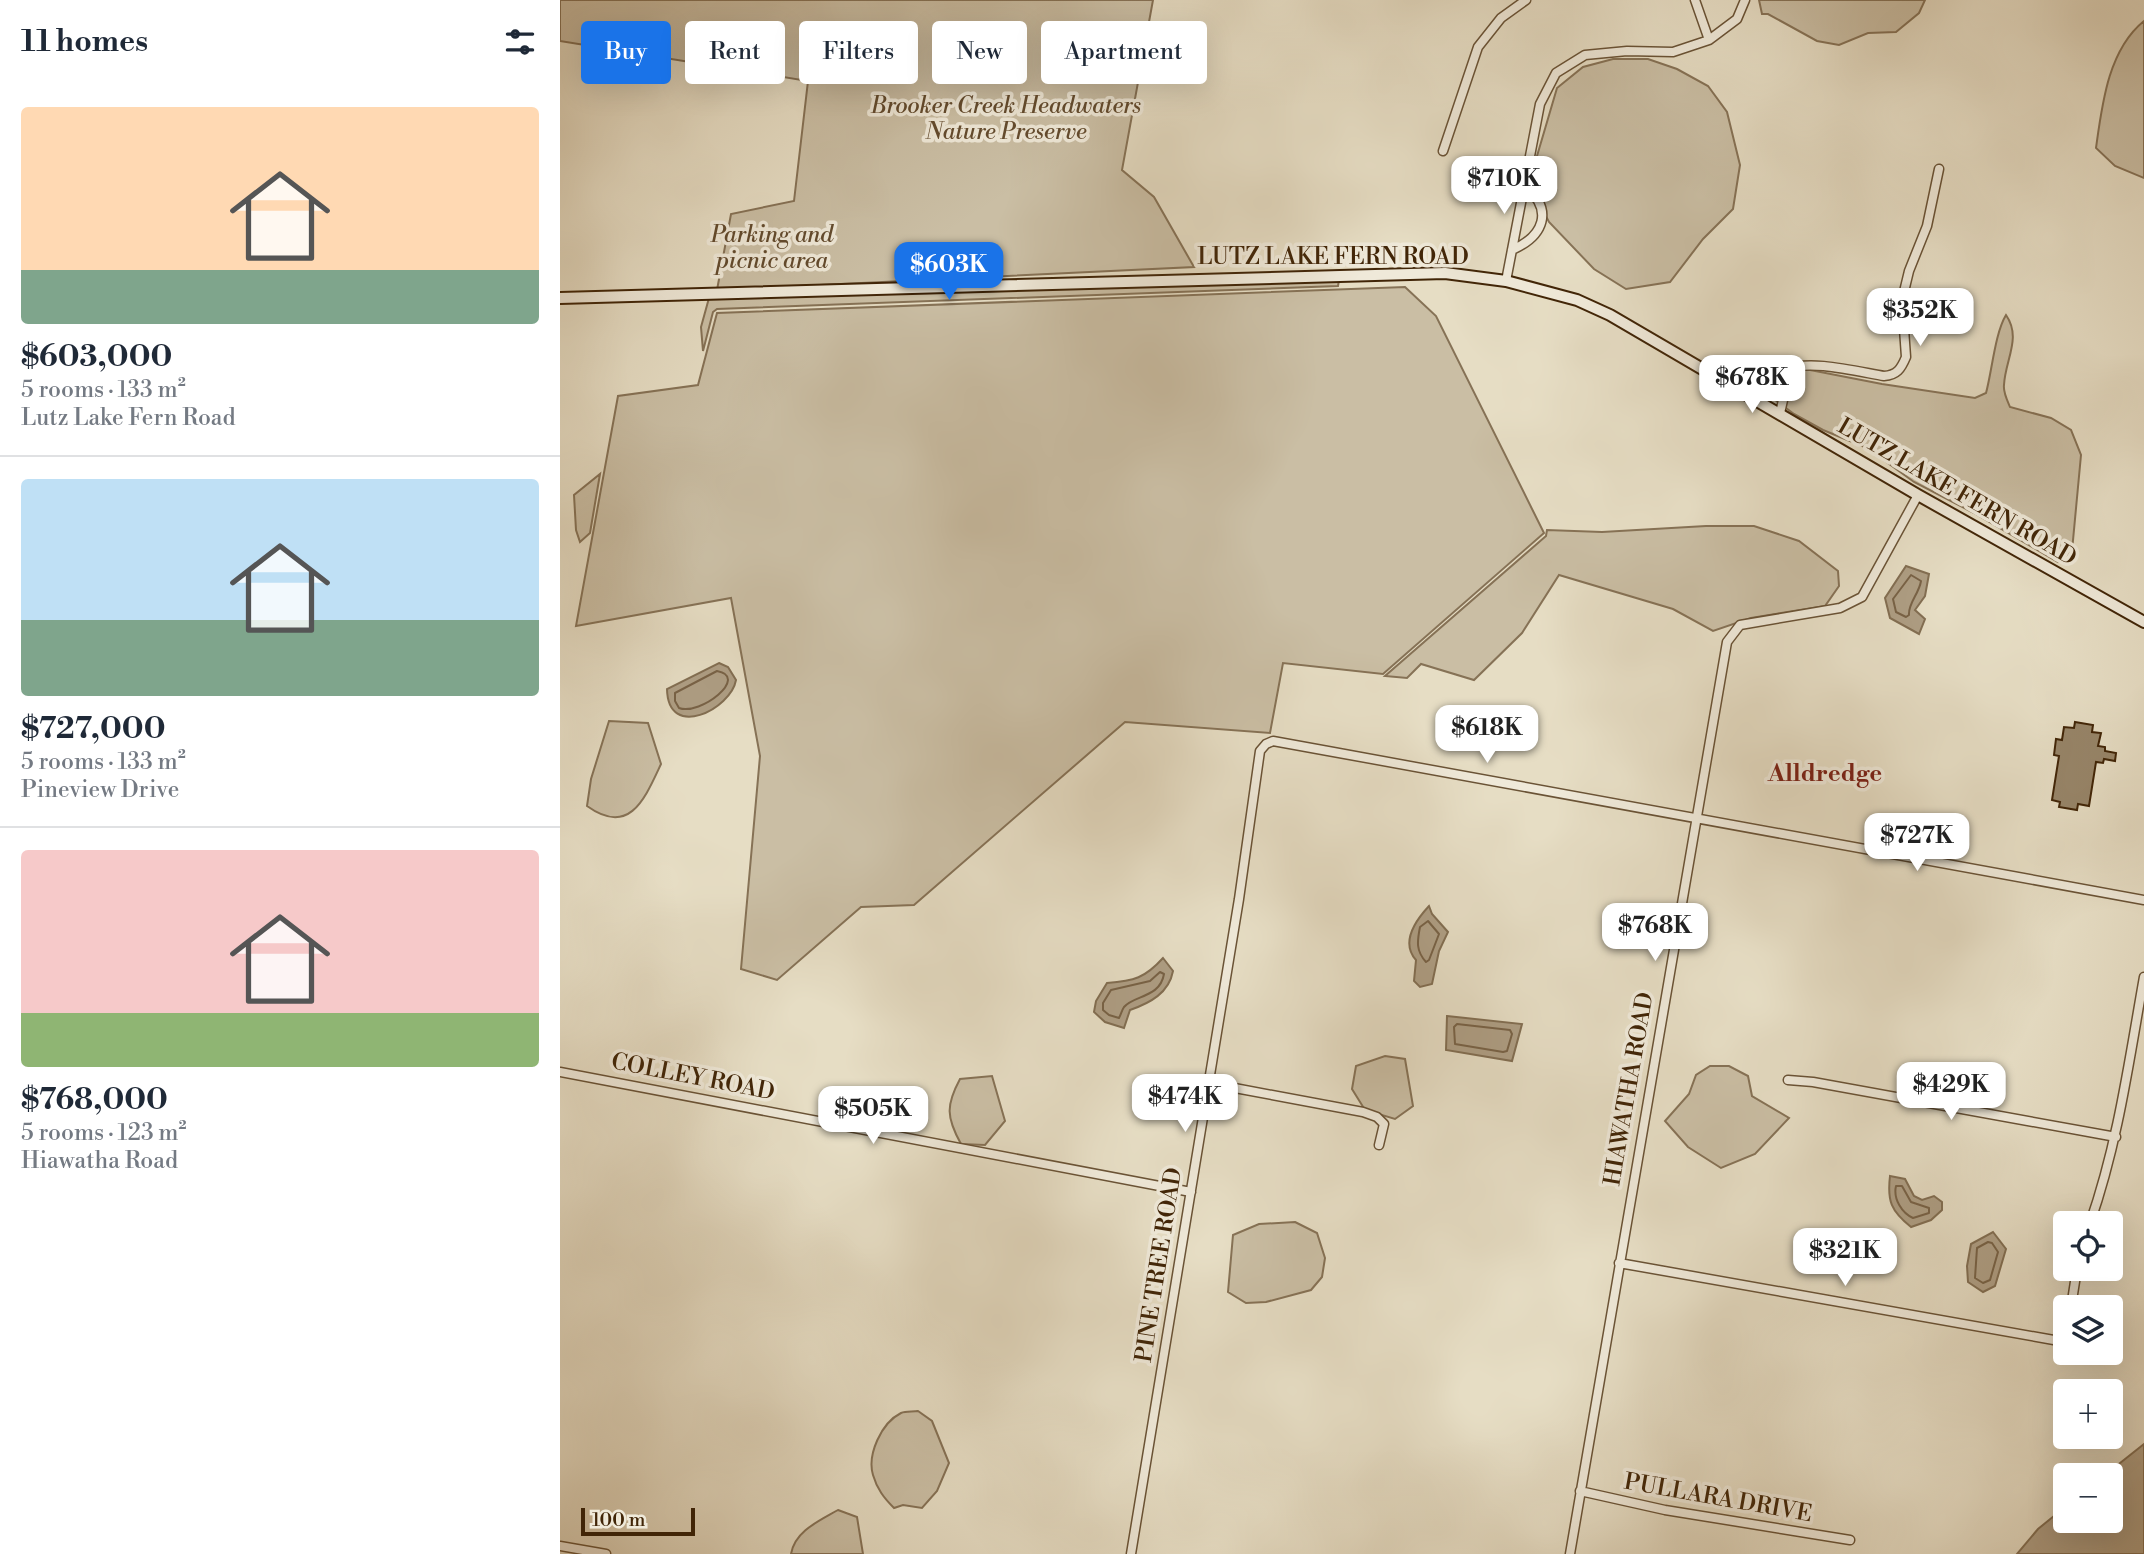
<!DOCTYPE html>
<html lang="en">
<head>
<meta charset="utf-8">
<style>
	:root { --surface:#fff; --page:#f6f6f7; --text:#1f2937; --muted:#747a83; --line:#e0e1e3; --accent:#1a73e8 }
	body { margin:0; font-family:"Libre Bodoni",serif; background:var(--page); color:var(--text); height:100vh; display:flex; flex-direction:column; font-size:26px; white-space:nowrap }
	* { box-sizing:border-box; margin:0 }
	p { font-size:23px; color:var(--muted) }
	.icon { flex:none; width:38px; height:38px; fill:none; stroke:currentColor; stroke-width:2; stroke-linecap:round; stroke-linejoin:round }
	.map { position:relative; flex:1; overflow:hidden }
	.sheet { display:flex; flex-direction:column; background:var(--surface); width:560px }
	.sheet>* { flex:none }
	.guide { position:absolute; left:21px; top:21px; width:665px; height:63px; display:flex; gap:14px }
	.fabs { position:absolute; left:1493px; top:1211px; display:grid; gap:14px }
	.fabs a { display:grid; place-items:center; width:70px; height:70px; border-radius:7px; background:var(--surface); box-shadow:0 7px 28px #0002; font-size:35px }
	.scale { position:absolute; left:21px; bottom:18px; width:114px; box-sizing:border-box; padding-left:7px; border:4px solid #412507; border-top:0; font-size:19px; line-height:24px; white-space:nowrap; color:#412507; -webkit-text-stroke:5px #efe9d9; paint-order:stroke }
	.price { position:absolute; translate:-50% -60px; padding:0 16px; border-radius:14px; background:#fff; color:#222; font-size:23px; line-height:46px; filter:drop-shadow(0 2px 4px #0008) }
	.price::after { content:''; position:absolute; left:50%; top:42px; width:21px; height:16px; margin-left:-10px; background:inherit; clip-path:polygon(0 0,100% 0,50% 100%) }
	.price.current { background:var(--accent); color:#fff }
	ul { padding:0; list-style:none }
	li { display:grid; align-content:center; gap:14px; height:371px; padding:0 21px }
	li+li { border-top:2px solid var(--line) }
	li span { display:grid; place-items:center; height:217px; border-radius:7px; color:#555 }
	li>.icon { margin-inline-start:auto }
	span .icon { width:126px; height:126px; fill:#fffc; stroke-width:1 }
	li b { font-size:30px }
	h2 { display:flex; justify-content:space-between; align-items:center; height:84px; padding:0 21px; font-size:30px }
	.tag { padding:0 24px; border-radius:7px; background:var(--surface); box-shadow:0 7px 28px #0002; font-size:24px; line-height:63px }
	.tag.current { background:var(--accent); color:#fff }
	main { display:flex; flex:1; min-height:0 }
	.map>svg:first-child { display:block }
	.green { fill:#cabea4; stroke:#867256; stroke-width:2 }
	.water { fill:#ae9e84; stroke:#826e52; stroke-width:2 }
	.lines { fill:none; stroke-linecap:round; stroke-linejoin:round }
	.shore { stroke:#786246; stroke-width:2 }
	.building { fill:#978569; stroke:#412507; stroke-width:2 }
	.minor-casing { stroke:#6a5336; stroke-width:11 }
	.secondary-casing { stroke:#412507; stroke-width:14 }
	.minor { stroke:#efe9d9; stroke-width:8 }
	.secondary { stroke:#efe9d9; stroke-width:10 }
	.labels { text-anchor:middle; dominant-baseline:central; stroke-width:7; stroke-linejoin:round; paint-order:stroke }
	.park-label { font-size:23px; font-style:italic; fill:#634b2e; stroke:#efe9d9 }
	.street-label { font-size:23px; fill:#412507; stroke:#efe9d9 }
	.neighbourhood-label { font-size:24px; font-weight:bold; fill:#7a1f14; stroke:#efe9d9 }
</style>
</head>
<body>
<main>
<section class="sheet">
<h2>11 homes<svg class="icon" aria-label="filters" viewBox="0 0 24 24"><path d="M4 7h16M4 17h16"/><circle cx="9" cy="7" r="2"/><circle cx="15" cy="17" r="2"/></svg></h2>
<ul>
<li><span style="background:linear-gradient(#ffd9b3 75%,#7fa58c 0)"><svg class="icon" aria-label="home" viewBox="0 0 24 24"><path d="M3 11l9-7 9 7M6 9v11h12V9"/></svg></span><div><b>$603,000</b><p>5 rooms · 133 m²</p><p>Lutz Lake Fern Road</p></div></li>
<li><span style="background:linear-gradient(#bfe0f5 65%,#7fa58c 0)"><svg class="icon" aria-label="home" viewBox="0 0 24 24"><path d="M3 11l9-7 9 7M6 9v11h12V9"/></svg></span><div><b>$727,000</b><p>5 rooms · 133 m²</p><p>Pineview Drive</p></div></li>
<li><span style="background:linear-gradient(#f6c9c9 75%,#8fb573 0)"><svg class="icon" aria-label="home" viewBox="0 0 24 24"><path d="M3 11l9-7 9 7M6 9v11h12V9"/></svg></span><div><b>$768,000</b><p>5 rooms · 123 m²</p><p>Hiawatha Road</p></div></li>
</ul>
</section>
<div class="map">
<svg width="1584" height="1554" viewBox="0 0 1584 1554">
	<rect width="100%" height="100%" fill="#e6ddc4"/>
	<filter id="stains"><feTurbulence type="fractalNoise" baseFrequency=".00286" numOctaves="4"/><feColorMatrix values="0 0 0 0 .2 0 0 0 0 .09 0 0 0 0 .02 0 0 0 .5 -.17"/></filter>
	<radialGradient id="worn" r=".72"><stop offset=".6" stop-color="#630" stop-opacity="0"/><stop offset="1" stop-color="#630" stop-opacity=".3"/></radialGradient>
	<path class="green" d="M0 0H593L562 170 594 197 634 267 157 290 171 214 234 201 248 81 0 41Z
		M1199 0H1365L1359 13 1336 32 1308 33 1279 45 1257 41 1208 14H1202Z
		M1584 21V178L1555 166 1536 148C1542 105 1548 50 1584 21Z
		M1053 59H1088L1117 69 1148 86 1167 112 1180 165 1173 209 1143 239 1110 282 1066 289 1034 269 989 222 978 201 972 173 997 88 1023 67Z
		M779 280 778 286 157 309 153 312 143 351 141 327 149 298Z
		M845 287 876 316 984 533 823 674 723 663 710 733 565 722 354 905 301 907 217 980 181 969 200 756 171 598 16 626 58 396 138 385 157 313Z
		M1446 315C1462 338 1445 360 1444 385 1443 392 1447 400 1450 407L1491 418 1511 430 1521 455 1512 551 1498 562 1414 513 1354 482 1307 448 1263 430 1234 414 1214 399 1217 374 1245 369 1322 384 1415 398 1426 393C1432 371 1435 333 1446 315Z
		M40 474 30 533 20 542 16 530 14 495Z
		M1146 526H1194L1239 541 1278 571 1279 586 1265 606 1191 618 1153 631 1113 609 999 575 962 633 914 680 861 664 847 678 825 676 986 536 987 530 1042 532Z
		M49 721 88 723 101 764C85 798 70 837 27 806L31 779Z
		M825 1056 845 1059 853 1106 835 1119 805 1110 792 1089 796 1066Z
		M1150 1066H1169L1188 1076 1192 1096 1229 1118 1195 1154 1161 1168 1128 1147 1105 1121 1129 1094 1136 1075Z
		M432 1076 445 1121 425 1145 401 1144C386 1117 386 1105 400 1079Z
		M735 1222 757 1233 765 1258 762 1277 751 1290 706 1302 686 1303 668 1292 673 1235 699 1224Z
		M358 1411 372 1421 389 1463 377 1491 362 1508 343 1505 334 1508C324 1498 317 1489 313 1475 307 1455 321 1423 341 1413 346 1411 353 1412 358 1411Z
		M278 1510 297 1517 303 1554H231C235 1531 259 1521 278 1510Z"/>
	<path class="water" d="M1346 566 1369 574 1365 596 1355 610 1365 619 1359 634 1330 618 1325 598Z
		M159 663 168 667 176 680C171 709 108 741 107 689Z
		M869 906 872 914 888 932 879 951 872 984 860 987 854 981 856 960C840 942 856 920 869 906Z
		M603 958 613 971C609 993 590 1003 570 1010L564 1028 545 1022 534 1012 536 1001 547 983C574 981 585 978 603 958Z
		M887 1016 962 1024 952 1061 886 1050Z
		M1330 1176 1345 1179 1354 1196 1362 1200 1374 1196 1382 1202V1210L1371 1220 1351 1227C1331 1211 1327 1201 1330 1176Z
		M1433 1232 1446 1249 1435 1286 1423 1292 1408 1282 1407 1266 1411 1244Z
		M1584 1444V1554H1457L1478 1529 1505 1507V1521H1550V1475H1545Z"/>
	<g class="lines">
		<path class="shore" d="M1351 575 1361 581C1359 594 1348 603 1349 615L1346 617 1336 612 1333 599Z
			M157 671C190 677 140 716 119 708L115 701V693Z
			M868 921 879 934 869 960 866 962C856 951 857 942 860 927Z
			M600 972 604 974C600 998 574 995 564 1007 562 1010 561 1014 559 1018L549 1015 543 1010V1003L551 990 590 981Z
			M897 1024 950 1030 952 1034 947 1051 943 1052 895 1044 894 1027Z
			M1336 1186H1342L1351 1202 1369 1208V1213L1353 1218C1342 1213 1333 1199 1336 1186Z
			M1428 1242 1432 1243 1438 1252 1430 1280 1423 1283 1415 1278 1417 1248Z"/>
	</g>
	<path class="building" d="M1515 722 1533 725 1532 732 1541 733 1538 746 1545 747V751L1556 753 1555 761 1544 759 1543 763 1536 762 1529 806 1518 804 1517 810 1499 807 1500 802 1492 800 1499 756 1494 755 1496 739 1502 740 1504 727 1514 728Z"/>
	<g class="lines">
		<defs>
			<path id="minor" d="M1135 0 1149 40
				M883 151 918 47 941 18 966 0
				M952 250C984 236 994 210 965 186
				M946 281 980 104 996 73 1025 55 1067 51 1113 52 1149 40 1177 19 1185 0
				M1220 413 1230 370C1244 358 1304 373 1324 376 1337 375 1341 369 1346 357L1342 300 1349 271 1367 226 1379 169
				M0 1072 631 1192
				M1228 1080 1253 1082 1556 1137
				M648 1083 803 1112 817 1117 824 1124 819 1145
				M1530 1223C1558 1143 1569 1061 1584 977
				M1059 1263 1505 1342
				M1511 1307 1517 1269
				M1020 1491 1105 1510 1290 1540
				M0 1546 46 1554
				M571 1554 679 899 700 751 706 744 713 741 768 751 1584 900
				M1010 1554 1167 642 1180 625 1280 608 1302 597 1358 495"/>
			<path id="secondary" d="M0 298 885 273 946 281 1017 300 1050 315 1358 495 1584 622"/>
		</defs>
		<use href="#minor" class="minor-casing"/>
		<use href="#secondary" class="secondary-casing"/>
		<use href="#minor" class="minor"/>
		<use href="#secondary" class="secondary"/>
	</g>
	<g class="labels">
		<g class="park-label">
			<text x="446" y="106">Brooker Creek Headwaters<tspan x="446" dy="26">Nature Preserve</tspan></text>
			<text x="212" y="235">Parking and<tspan x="212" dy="26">picnic area</tspan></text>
		</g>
		<g class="street-label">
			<text x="773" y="257">LUTZ LAKE FERN ROAD</text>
			<text transform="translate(1397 492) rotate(30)">LUTZ LAKE FERN ROAD</text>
			<text transform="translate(133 1077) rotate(11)">COLLEY ROAD</text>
			<text transform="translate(1069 1089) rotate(-80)">HIAWATHA ROAD</text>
			<text transform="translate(599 1265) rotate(-81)">PINE TREE ROAD</text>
			<text transform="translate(1158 1498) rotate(10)">PULLARA DRIVE</text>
		</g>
		<g class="neighbourhood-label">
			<text x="1265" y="774">Alldredge</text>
		</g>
	</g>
	<rect width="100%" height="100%" filter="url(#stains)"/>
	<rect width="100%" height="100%" fill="url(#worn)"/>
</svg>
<div class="fabs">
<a><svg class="icon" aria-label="locate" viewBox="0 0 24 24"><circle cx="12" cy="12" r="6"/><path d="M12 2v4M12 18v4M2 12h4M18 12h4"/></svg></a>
<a><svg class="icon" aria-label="layers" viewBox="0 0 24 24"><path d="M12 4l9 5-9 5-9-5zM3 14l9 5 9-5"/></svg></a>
<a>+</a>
<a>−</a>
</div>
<div class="scale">100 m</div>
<b class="price" style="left:944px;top:216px">$710K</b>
<b class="price current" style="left:389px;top:302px">$603K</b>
<b class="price" style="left:1360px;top:348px">$352K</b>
<b class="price" style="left:1192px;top:415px">$678K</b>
<b class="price" style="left:927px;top:765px">$618K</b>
<b class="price" style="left:1357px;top:873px">$727K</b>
<b class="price" style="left:1095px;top:963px">$768K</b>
<b class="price" style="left:1391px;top:1122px">$429K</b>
<b class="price" style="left:625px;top:1134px">$474K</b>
<b class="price" style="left:313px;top:1146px">$505K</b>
<b class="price" style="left:1285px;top:1288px">$321K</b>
<div class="guide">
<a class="tag current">Buy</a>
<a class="tag">Rent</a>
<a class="tag">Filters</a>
<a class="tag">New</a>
<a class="tag">Apartment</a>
</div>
</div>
</main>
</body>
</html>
